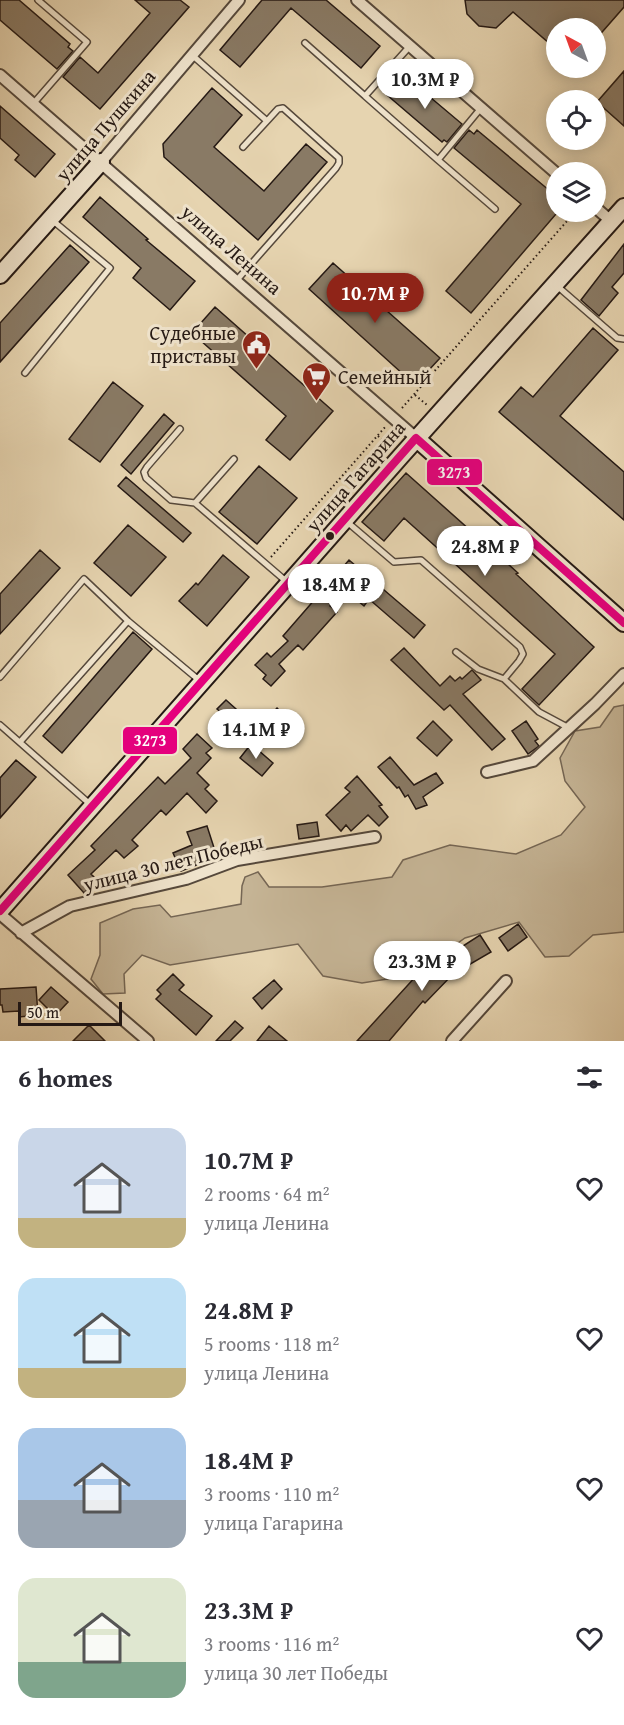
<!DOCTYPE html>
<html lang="en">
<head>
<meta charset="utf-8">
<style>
	:root { --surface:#fff; --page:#f2f2f3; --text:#2b2b33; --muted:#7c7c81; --accent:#8f2418 }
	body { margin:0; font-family:"Gentium Book Plus",serif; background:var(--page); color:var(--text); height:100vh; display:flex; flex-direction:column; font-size:22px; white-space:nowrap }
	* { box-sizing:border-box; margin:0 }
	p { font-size:20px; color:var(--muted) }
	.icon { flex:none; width:33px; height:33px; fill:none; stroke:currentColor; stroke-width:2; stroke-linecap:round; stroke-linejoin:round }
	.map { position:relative; height:1041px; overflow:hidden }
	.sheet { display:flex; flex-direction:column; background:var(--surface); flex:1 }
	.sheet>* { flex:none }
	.needle { width:39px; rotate:319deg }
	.buttons { position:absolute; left:546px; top:18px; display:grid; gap:12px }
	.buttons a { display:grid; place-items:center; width:60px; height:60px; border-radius:50%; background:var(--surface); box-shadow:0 3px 15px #0003; font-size:30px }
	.scale { position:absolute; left:18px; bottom:15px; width:104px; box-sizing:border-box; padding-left:6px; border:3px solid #251914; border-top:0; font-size:16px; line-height:21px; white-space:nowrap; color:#251914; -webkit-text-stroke:4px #efe3cc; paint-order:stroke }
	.price { position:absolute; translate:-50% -51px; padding:0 14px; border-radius:21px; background:#fff; color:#222; font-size:20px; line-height:39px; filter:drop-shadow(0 2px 3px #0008) }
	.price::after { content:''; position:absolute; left:50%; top:36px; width:18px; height:14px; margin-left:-9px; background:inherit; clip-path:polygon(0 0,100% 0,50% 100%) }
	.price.active { background:var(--accent); color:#fff }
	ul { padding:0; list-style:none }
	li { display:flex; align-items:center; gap:18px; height:150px; padding:0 18px }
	li span { display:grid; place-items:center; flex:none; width:168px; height:120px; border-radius:18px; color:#555 }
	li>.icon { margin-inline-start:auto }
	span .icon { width:72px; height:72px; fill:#fffc; stroke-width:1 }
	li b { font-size:26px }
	h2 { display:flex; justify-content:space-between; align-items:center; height:72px; padding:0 18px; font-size:26px }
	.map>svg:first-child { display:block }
	.green { fill:#c5b495; stroke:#756654; stroke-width:1.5 }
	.building { fill:#897a65; stroke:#251914; stroke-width:1.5 }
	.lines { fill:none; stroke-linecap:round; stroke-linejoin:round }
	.lane-casing { stroke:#55483b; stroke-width:8 }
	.street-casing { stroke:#55483b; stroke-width:14 }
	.secondary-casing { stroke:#251914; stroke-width:20 }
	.path { stroke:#251914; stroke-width:2; stroke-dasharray:1.5 3; stroke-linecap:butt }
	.lane { stroke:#efe3cc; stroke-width:5 }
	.street { stroke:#efe3cc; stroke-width:10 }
	.secondary { stroke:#efe3cc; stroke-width:16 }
	.bus-1-casing { stroke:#efe3cc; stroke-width:12 }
	.bus-1 { stroke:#e5007d; stroke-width:8 }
	.bus-dot { fill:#251914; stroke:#efe3cc; stroke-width:2 }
	.labels { text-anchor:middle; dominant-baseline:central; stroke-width:6; stroke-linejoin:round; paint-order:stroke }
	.street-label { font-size:20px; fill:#251914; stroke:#efe3cc }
	.poi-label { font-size:20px; fill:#251914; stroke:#efe3cc; text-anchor:end }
	.line-badge { stroke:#efe3cc; stroke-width:2 }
	.badge-label { font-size:16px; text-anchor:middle; font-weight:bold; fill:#fff }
</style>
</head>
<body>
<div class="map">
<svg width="624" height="1041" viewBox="0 0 624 1041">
	<rect width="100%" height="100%" fill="#e6d4b0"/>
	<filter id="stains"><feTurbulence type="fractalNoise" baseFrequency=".00333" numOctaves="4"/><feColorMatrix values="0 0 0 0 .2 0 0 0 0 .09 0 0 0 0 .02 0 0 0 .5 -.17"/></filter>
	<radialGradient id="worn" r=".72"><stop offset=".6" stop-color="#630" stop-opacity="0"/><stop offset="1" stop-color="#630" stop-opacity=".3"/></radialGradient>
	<path class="green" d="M624 705V932L593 935 569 956 545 957 519 922 465 938 413 975 362 983 323 976 298 944 170 965 142 955 124 974 125 993 103 994 91 979 100 955V923L133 909 160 905 171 917 241 904 242 886 245 877 258 872 269 887H322L392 877 403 860 450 845 516 854 561 835 585 807 565 781 560 758 575 731 600 727 614 707Z"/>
	<path class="building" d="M0 0H19L70 44 68 47 73 51 57 69 0 20Z
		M135 0H180L189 7 100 109 63 77 80 57 98 73 150 13Z
		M262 0H326L380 46 361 68 291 8 240 67 220 50Z
		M465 0H624V7L596 39V28H556V49L513 12 496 28 479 26 467 14Z
		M624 71V126L597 102Z
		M405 76 462 124 447 142 444 140 442 142 387 95Z
		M212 88 242 115 214 147 264 191 306 144 327 162 258 240 164 157 163 144Z
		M0 106 55 154 35 177 15 160 19 155 0 138Z
		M469 130 474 134 477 130 556 196V214L471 313 446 291 521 204 454 148Z
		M100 197 148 239 146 240 195 281 170 310 133 278 141 268 83 217Z
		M624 244V273L612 287 618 293 599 316 581 300Z
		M70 245 89 262 0 362V323Z
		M333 263 440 358 415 385 309 289Z
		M215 307 333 411 290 460 266 440 286 416 192 333Z
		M593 328 618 350 560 416 624 472V520L499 412 521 387 533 397Z
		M113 382 143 406 100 462 69 439Z
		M164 414 174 423 131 474 121 465Z
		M259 466 297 498 257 544 219 512Z
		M406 473 518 573 516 574 594 647 539 705 522 689 555 654 404 518 384 541 362 522Z
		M126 477 191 533 183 542 118 486Z
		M128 525 166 557 131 596 94 563Z
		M40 550 60 568 0 634V594Z
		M223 555 249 577 207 626 179 601 196 583 198 585Z
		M349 560 425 625 414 638 369 599 364 606 345 590 330 606 337 612 303 650 298 645 279 664 285 671 271 686 263 679 266 675 255 665 267 653 271 657 288 641 283 636Z
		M133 632 152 649 62 753 43 736Z
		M404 648 440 686 450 676 455 681 460 677 462 679 472 670 473 671 481 680 463 694 505 739 492 750 450 705 444 710 391 660Z
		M226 700 245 717 232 731 219 719 223 714 217 709Z
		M277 708 295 727 281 741 263 723Z
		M433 721 452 740 437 756 417 738Z
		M526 721 538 739 535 741 539 746 528 754 512 731Z
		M197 734 212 748 206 753 211 758 197 773 209 785 205 789 217 801 206 813 187 793 166 815 161 810 132 840 138 846 124 858 116 850 91 874 97 880 84 893 68 875 95 850 91 846 158 777 165 784 191 758 183 749Z
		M251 744 273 763 262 776 240 758Z
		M390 757 414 785 436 773 443 783 423 797 427 805 416 809 408 795 405 797 399 787 397 788 378 767Z
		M16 760 36 777 0 818V778Z
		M357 776 382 805 379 806 388 817 379 826 368 815 351 831 346 825 341 831 326 815 350 792 345 788Z
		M317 822 319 836 299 839 297 825Z
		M207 826 217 857 181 871 173 853 192 845 187 832Z
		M518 924 527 937 508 951 499 938Z
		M480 935 491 952 453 974 425 1003 423 1001 389 1041H357L417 975 423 980 439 960 443 964 465 949 463 946Z
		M173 974 184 985 179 990 212 1016 196 1035 156 999 161 994 157 990Z
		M274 980 282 989 262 1009 253 998Z
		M36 987 38 1015 19 1017V1011L3 1012 2 1005H0V989Z
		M51 987 68 1002 55 1016 39 1000Z
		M235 1021 243 1028 230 1041H216Z
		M89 1025 105 1041H73Z
		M269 1026 287 1041H257Z"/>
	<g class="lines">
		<defs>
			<path id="lane" d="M305 43 365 96
				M410 46 365 96 438 160 481 108
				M192 55 267 121 278 109 283 108 339 158V163L336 168 236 281
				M33 104 87 42 38 0
				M243 147 267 121
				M438 160 495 209
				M556 285 617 338 624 339
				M25 373 110 268 52 220
				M180 429 147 467 144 472 146 478 171 500 195 503 287 582
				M195 503 234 459
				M346 521 394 562 421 560 520 647 523 654 519 661 504 679 539 712 569 728
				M456 652 478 669 504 679
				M0 677 84 579 128 621 200 681
				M0 725 91 805
				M20 742 128 621"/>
			<path id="street" d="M357 0 556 173
				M0 75 416 438
				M101 162 239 0
				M596 208 611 221
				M487 772 533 761 595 704 624 674
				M0 914 148 1041
				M21 933 70 906 186 879 237 860 375 837
				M452 1041 506 981"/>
			<path id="secondary" d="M0 275 101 162
				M416 438 624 623
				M0 911 401 456 624 207"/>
		</defs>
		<use href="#lane" class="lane-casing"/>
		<use href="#street" class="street-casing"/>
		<use href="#secondary" class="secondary-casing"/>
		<path class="path" d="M415 395 427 405
			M402 408 575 212
			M378 436 389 446
			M271 557 386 426"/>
		<use href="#lane" class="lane"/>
		<use href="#street" class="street"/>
		<use href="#secondary" class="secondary"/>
		<defs>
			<path id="bus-1" d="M0 911 416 438 624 623"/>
		</defs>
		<use href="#bus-1" class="bus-1-casing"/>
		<use href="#bus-1" class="bus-1"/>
	</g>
	<defs>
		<symbol id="civic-pin" viewBox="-11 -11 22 30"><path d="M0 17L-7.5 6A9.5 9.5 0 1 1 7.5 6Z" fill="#8f2418" stroke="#efe3cc"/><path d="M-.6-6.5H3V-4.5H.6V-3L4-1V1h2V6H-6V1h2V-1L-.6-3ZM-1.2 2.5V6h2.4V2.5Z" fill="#fff"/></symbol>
		<symbol id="supermarket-pin" viewBox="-11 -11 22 30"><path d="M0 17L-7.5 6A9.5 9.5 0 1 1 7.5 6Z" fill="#8f2418" stroke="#efe3cc"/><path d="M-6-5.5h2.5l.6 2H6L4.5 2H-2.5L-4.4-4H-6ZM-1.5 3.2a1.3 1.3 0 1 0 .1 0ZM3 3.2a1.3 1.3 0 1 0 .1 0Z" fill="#fff"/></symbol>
	</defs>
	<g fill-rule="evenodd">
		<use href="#civic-pin" x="240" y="328" width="33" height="45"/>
		<use href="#supermarket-pin" x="300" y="360" width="33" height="45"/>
	</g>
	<circle class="bus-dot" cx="330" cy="536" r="5"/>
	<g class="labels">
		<g class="street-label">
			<text transform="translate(105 125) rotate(-49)">улица Пушкина</text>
			<text transform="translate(232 249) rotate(41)">улица Ленина</text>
			<text transform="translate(355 476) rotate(-49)">улица Гагарина</text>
			<text transform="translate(173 862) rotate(-14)">улица 30 лет Победы</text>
		</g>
		<g class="poi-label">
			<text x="236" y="332">Судебные<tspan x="236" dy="23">приставы</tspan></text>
			<text x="338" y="376" text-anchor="start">Семейный</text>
		</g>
	</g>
	<g class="line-badge">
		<rect x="426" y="458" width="57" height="28" rx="6" fill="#e5007d"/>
		<rect x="122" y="726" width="56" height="29" rx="6" fill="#e5007d"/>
	</g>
	<g class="badge-label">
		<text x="454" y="478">3273</text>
		<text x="150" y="746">3273</text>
	</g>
	<rect width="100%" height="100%" filter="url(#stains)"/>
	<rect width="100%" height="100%" fill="url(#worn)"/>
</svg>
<div class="buttons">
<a><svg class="needle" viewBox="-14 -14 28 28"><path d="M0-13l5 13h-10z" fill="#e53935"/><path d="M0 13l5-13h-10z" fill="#7c7c81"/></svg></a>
<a><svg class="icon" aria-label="locate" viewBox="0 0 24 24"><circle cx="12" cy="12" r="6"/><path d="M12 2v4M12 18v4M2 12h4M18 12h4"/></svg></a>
<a><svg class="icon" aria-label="layers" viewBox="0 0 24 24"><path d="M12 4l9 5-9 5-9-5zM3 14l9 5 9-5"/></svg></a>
</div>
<div class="scale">50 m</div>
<b class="price" style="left:425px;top:110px">10.3M ₽</b>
<b class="price active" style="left:375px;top:324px">10.7M ₽</b>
<b class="price" style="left:485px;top:577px">24.8M ₽</b>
<b class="price" style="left:336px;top:615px">18.4M ₽</b>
<b class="price" style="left:256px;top:760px">14.1M ₽</b>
<b class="price" style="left:422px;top:992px">23.3M ₽</b>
</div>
<section class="sheet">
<h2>6 homes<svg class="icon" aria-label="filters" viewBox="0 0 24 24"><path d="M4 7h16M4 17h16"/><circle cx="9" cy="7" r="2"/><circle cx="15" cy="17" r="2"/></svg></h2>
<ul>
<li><span style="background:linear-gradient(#c9d6e8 75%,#c2b280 0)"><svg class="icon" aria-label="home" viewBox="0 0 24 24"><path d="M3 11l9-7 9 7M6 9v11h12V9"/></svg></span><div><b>10.7M ₽</b><p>2 rooms · 64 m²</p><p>улица Ленина</p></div><svg class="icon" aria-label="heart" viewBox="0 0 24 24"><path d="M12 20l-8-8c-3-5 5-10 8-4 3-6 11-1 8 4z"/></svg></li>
<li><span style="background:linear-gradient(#bfe0f5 75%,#c2b280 0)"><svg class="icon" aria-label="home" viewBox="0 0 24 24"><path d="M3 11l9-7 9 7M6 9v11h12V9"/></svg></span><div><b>24.8M ₽</b><p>5 rooms · 118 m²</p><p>улица Ленина</p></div><svg class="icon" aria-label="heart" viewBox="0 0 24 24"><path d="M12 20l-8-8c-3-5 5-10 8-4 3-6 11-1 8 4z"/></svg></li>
<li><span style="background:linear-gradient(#a9c7e8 60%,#9aa5b1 0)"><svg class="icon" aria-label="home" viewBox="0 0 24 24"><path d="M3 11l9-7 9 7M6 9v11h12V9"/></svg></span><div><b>18.4M ₽</b><p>3 rooms · 110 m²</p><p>улица Гагарина</p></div><svg class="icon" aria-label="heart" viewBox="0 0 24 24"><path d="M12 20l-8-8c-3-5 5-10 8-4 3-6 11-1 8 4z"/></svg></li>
<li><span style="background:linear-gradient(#dfe7d0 70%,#7fa58c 0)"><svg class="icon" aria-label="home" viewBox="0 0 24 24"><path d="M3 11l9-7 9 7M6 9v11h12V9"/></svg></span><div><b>23.3M ₽</b><p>3 rooms · 116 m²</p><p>улица 30 лет Победы</p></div><svg class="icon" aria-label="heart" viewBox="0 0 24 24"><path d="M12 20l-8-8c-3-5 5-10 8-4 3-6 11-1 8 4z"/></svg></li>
</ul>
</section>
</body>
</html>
